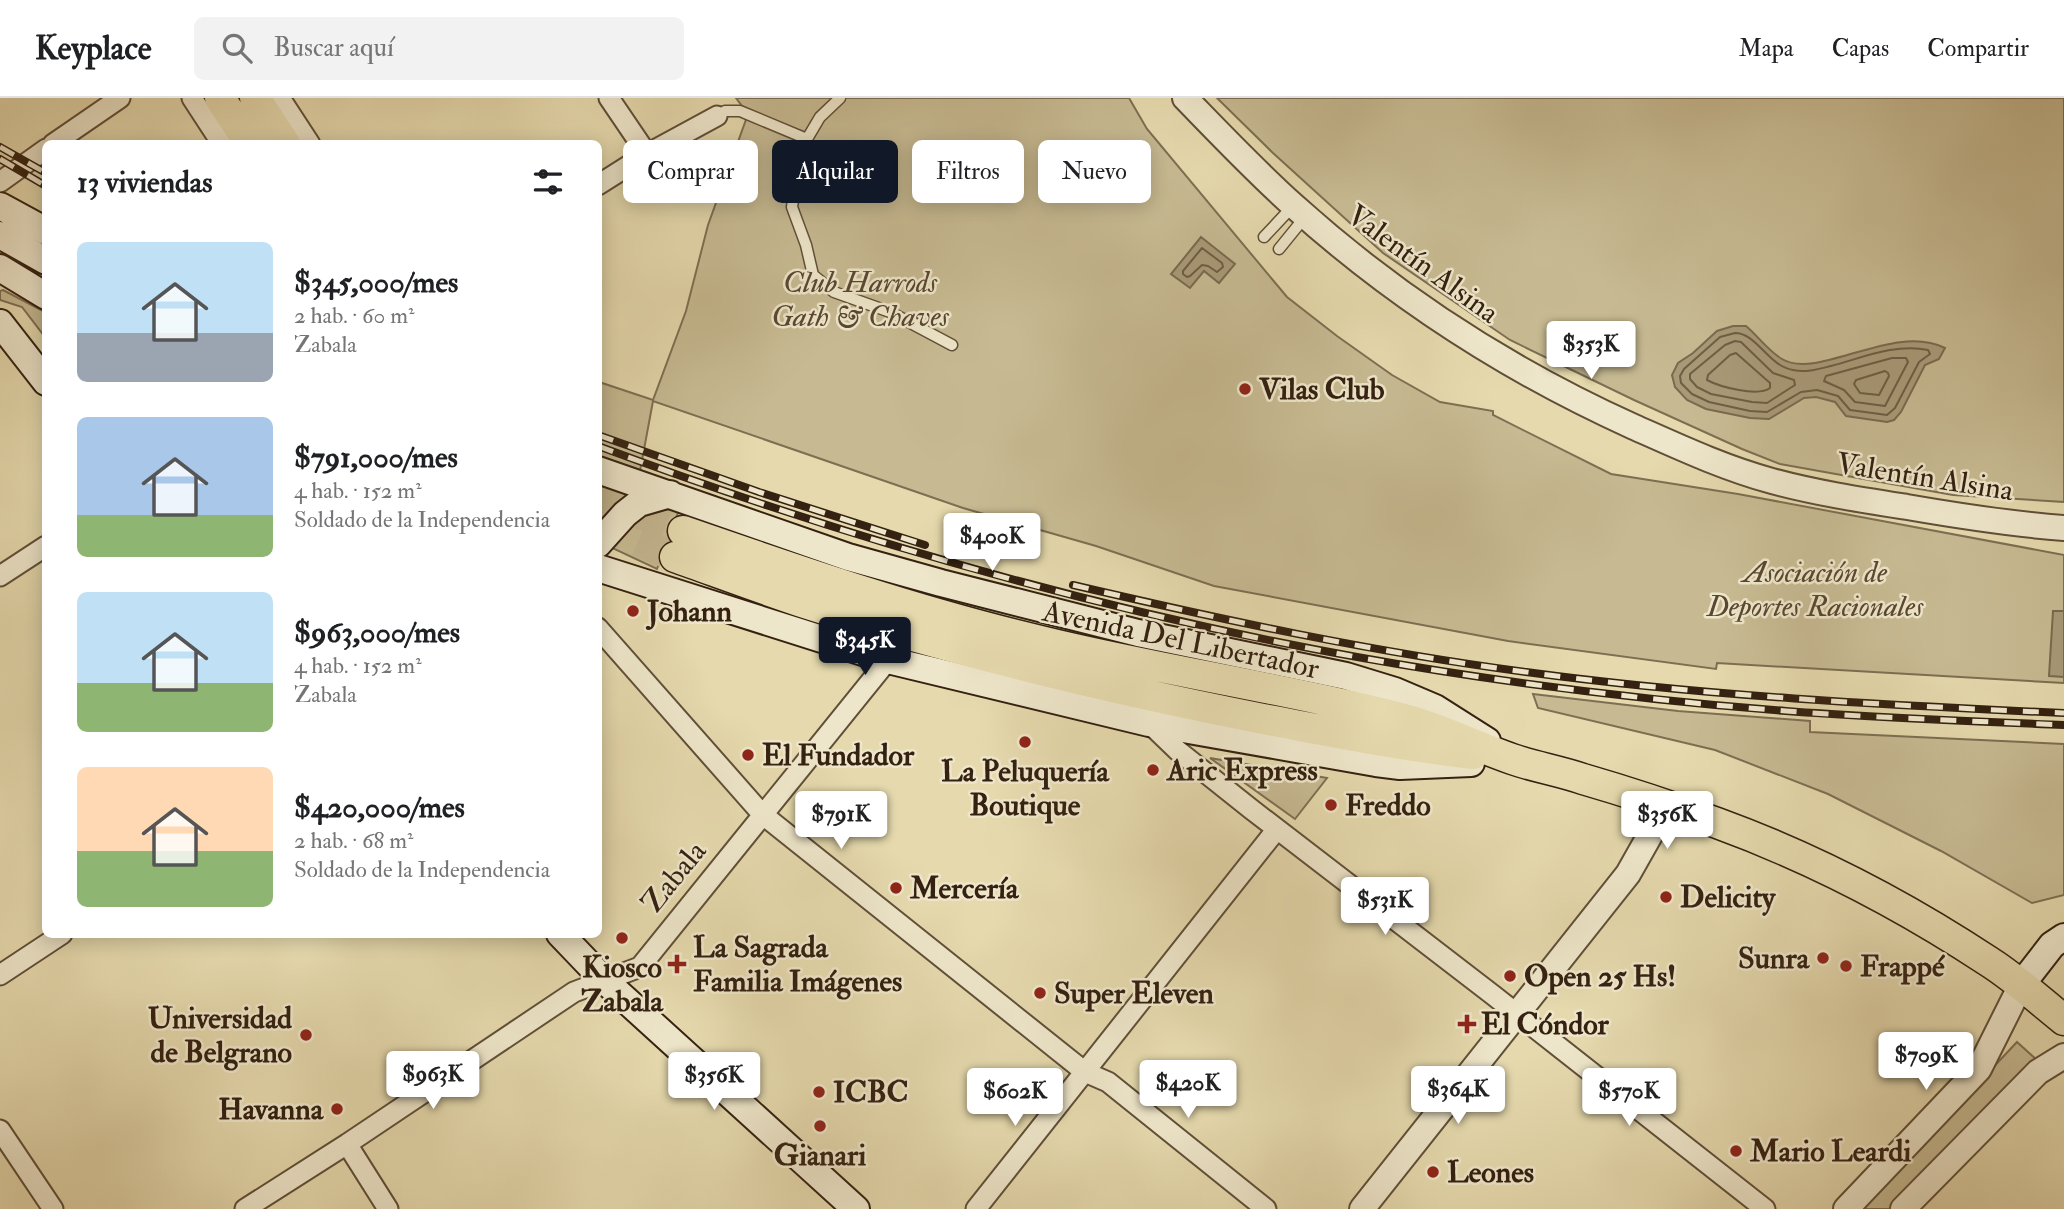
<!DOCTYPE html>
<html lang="es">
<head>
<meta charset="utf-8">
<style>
	:root { --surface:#fff; --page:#f2f2f2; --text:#202124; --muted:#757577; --line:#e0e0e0; --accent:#111827 }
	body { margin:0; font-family:"IM FELL Double Pica",serif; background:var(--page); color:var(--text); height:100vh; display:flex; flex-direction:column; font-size:26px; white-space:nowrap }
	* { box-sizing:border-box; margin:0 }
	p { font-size:23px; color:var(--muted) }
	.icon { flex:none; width:38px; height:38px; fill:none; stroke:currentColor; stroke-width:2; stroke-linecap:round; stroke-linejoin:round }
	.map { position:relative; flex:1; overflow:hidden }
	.side { position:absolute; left:42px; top:42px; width:560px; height:798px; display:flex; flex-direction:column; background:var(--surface); border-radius:10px; box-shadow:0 4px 18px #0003 }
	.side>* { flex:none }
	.banner { position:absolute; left:623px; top:42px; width:665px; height:63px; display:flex; gap:14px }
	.price { position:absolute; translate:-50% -60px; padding:0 16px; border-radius:7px; background:#fff; color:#222; font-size:23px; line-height:46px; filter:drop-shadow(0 2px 4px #0008) }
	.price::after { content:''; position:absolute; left:50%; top:42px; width:21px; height:16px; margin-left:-10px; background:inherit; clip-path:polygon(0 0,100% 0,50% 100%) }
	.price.selected { background:var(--accent); color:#fff }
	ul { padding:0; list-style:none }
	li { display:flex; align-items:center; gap:21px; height:175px; padding:0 35px }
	li span { display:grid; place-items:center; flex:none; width:196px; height:140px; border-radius:10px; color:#555 }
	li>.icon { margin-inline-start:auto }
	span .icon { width:84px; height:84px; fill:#fffc; stroke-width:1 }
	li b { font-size:30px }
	h2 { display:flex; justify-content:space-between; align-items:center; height:84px; padding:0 35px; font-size:30px }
	.tag { padding:0 24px; border-radius:10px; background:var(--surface); box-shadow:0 4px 18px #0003; font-size:24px; line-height:63px }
	.tag.selected { background:var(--accent); color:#fff }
	header { display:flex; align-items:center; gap:42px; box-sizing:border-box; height:98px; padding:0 35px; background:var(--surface); border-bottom:2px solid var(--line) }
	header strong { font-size:33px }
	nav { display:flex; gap:38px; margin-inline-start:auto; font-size:24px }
	.search { width:490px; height:63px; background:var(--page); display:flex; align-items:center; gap:18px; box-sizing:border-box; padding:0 24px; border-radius:10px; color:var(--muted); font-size:26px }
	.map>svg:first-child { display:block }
	.green { fill:#c7ba92; stroke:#7e6e52; stroke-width:2 }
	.water { fill:#a99a78; stroke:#7a6a4f; stroke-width:2 }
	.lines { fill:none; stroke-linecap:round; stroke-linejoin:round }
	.shore { stroke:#6e5e44; stroke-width:2 }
	.primary-tunnel { stroke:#c2b48e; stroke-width:30; stroke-dasharray:30 15; stroke-linecap:butt }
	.service-casing { stroke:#604f38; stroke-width:13 }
	.minor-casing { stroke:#604f38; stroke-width:23 }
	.tertiary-casing { stroke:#604f38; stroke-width:28 }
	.secondary-casing { stroke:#342111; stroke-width:30 }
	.primary-casing { stroke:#342111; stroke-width:33 }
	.service { stroke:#eee6ca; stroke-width:10 }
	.minor { stroke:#eee6ca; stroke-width:19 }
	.tertiary { stroke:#eee6ca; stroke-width:24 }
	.secondary { stroke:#eee6ca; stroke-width:26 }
	.primary { stroke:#e5d9ad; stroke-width:30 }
	.rail-casing { stroke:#342111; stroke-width:8 }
	.rail { stroke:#eee6ca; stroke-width:5; stroke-dasharray:16; stroke-linecap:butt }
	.poi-dot { fill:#8f2418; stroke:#eee6ca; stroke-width:2.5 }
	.labels { text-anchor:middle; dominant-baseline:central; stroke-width:5; stroke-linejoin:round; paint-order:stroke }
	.street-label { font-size:30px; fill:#342111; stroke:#eee6ca }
	.park-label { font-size:30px; font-style:italic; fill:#594731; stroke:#eee6ca }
	.poi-label { font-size:30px; font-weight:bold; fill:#342111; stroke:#eee6ca; text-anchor:start }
</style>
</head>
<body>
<header>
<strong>Keyplace</strong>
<div class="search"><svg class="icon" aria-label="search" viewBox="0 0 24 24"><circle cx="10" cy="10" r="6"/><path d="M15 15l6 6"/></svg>Buscar aquí</div>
<nav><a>Mapa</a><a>Capas</a><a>Compartir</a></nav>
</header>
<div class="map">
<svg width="2064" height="1111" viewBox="0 0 2064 1111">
	<rect width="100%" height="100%" fill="#e5d9ad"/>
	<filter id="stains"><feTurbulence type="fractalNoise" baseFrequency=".00286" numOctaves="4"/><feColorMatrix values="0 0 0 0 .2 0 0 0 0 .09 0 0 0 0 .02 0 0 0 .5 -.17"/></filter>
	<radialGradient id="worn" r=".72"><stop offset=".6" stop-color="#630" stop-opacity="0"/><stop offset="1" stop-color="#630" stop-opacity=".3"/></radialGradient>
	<path class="green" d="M736 0H1129L1147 31 1287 199 1337 238 1392 277 1440 304 1493 313V317L1611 376 1738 396 2064 457V585L1717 565 1716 571 1508 543 1214 488 1096 448 963 410 653 303 640 373 599 360V284L653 302 686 213 708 127 748 16Z
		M1217 0H2064V404L1953 397 1780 366 1742 351 1634 302 1510 242 1383 155 1273 55Z
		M3 192 45 214V239L22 209 0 202V193Z
		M599 386 624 395 623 400 618 404 599 429Z
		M666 412H679L657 471 608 448C630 425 633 417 666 412Z
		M1533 596 1678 613 1810 623V634L2064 646V797L2032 805 1941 753 1828 696 1715 652 1538 610Z
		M1210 660 1327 680 1295 721Z
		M2017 944 2038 963 2018 979 1889 1111H1860Z"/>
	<path class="water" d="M1201 139 1235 166 1219 185 1204 173 1190 190 1171 176Z
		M1733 228H1746C1758 238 1768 253 1782 261 1818 283 1893 224 1945 250L1939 261 1925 267 1901 314 1894 322 1887 324 1846 318 1835 304 1816 299 1804 300 1769 321 1750 320 1706 311 1687 302 1675 289 1672 277 1678 265 1693 255 1717 233Z
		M2053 513H2064V579L2049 578Z"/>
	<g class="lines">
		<path class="shore" d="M1202 150 1222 165 1223 169 1217 174 1208 168 1202 167 1190 178 1187 179 1183 176V173Z
			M1735 235C1757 235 1768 268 1793 272 1806 275 1819 271 1831 268 1862 260 1895 245 1928 252L1930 256 1919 264 1895 310 1887 317 1850 312 1838 298 1817 292 1801 294 1767 314 1750 313 1709 304 1692 296 1681 285 1680 278 1684 271 1720 239Z
			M1735 243 1741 244 1773 275 1794 282 1795 287 1767 305 1752 304 1711 296 1697 289 1690 281V276L1725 247Z
			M1736 255 1770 285V290C1758 299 1720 289 1707 282L1708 277 1730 257Z
			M1892 260H1906L1908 264 1885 308 1855 304 1844 292 1824 283 1826 278Z
			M1885 273 1888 275 1889 278 1879 297 1860 295 1854 286 1856 282Z"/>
		<path class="primary-tunnel" d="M598 396 624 410 683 433
			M598 423 626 438 675 459"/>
		<defs>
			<path id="service" d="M840 0 820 19 807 41 798 69 792 109 806 147 813 177 834 194 890 214 952 247
				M717 18 725 13H740L807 41
				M1264 139 1293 108
				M1279 151 1305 119"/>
			<path id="minor" d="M192 0 222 46
				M280 0 310 46
				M609 0 647 56
				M53 46 120 0
				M0 84 46 51
				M598 87 647 56 717 18
				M0 478 46 448
				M598 530 762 716 1085 974 1108 984 1266 1111
				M1149 625 1177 652 1251 711 1493 897 1765 1111
				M0 877 62 836
				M0 1032 53 1111
				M347 1046 388 1111
				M245 1111 347 1046 574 894 640 869 888 562
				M976 1111 1277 731"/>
			<path id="tertiary" d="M1185 0C1220 36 1256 74 1294 108 1395 199 1510 273 1634 329 1679 349 1724 370 1772 383 1816 395 1862 402 1907 409 1959 418 2011 426 2064 430
				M1362 1111 1628 776 1667 707
				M1846 1111 1979 971 2021 887
				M1903 1111 2038 974 2064 958"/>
			<path id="secondary" d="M0 108 46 133
				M0 137 46 163
				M0 170 46 198
				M0 225 46 284
				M598 372 848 459 941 485 1138 535 1346 578 1395 593 1435 610 1487 643
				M598 446 625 416 639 405 670 396
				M598 470 888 562 1149 625 1376 665 1400 668 1471 665
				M560 836 604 882 856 1111
				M2021 887 2052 847 2064 839"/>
			<path id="primary" d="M220 0 250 46
				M255 0 285 46
				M683 433C802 474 921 515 1045 544 1160 572 1278 589 1393 618 1435 628 1472 647 1512 661 1535 669 1560 673 1583 681 1628 694 1673 709 1717 725 1813 760 1903 807 1988 863 2015 880 2039 902 2064 922
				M675 459C720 475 765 492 811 507 959 555 1110 591 1263 621 1333 634 1402 648 1473 656"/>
		</defs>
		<use href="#service" class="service-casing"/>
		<use href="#minor" class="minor-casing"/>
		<use href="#tertiary" class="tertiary-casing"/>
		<use href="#secondary" class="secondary-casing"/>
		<use href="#primary" class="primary-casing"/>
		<use href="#service" class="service"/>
		<use href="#minor" class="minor"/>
		<use href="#tertiary" class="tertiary"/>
		<use href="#secondary" class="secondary"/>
		<use href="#primary" class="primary"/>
		<defs>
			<path id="rail" d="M0 49 46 75
				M0 61 46 88
				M598 337 759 394 925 447
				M598 348C873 450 1151 528 1441 573 1555 591 1670 604 1786 613 1878 620 1971 623 2064 627
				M1073 487C1223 522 1373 554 1526 574 1704 598 1884 607 2064 615"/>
		</defs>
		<use href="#rail" class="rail-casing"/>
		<use href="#rail" class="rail"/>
	</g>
	<g class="poi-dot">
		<circle cx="1245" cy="291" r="7"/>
		<circle cx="633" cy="513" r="7"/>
		<circle cx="1025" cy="644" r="7"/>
		<circle cx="748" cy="657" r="7"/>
		<circle cx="1153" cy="672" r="7"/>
		<circle cx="1331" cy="707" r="7"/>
		<circle cx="896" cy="790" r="7"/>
		<circle cx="1666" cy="799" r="7"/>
		<circle cx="622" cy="840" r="7"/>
		<circle cx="1823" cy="860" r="7"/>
		<path d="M673.5 855.5h7v7h7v7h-7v7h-7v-7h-7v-7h7z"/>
		<circle cx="1846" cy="868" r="7"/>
		<circle cx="1510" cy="878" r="7"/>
		<circle cx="1040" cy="895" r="7"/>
		<path d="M1463.5 915.5h7v7h7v7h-7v7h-7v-7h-7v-7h7z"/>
		<circle cx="306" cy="937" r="7"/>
		<circle cx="819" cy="994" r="7"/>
		<circle cx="337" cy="1011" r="7"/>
		<circle cx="820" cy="1028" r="7"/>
		<circle cx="1736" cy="1053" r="7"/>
		<circle cx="1433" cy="1074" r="7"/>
	</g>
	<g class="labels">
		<g class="street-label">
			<text transform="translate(1423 166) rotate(36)">Valentín Alsina</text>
			<text transform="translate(1925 379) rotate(9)">Valentín Alsina</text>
			<text transform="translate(1181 542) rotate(12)">Avenida Del Libertador</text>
			<text transform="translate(674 779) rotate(-51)">Zabala</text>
		</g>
		<g class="park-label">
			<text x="860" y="184">Club Harrods<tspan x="860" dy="34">Gath &amp; Chaves</tspan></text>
			<text x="1815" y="474">Asociación de<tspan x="1815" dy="34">Deportes Racionales</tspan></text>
		</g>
		<g class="poi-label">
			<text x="1259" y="291">Vilas Club</text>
			<text x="647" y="513">Johann</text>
			<text x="762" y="657">El Fundador</text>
			<text x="1167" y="672">Aric Express</text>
			<text x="1025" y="673" text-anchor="middle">La Peluquería<tspan x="1025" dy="34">Boutique</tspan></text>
			<text x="1345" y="707">Freddo</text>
			<text x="910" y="790">Mercería</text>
			<text x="1680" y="799">Delicity</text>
			<text x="693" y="849">La Sagrada<tspan x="693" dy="34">Familia Imágenes</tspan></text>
			<text x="1809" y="860" text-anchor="end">Sunra</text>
			<text x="1860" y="868">Frappé</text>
			<text x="622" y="869" text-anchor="middle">Kiosco<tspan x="622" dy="34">Zabala</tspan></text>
			<text x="1524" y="878">Open 25 Hs!</text>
			<text x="1054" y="895">Super Eleven</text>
			<text x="292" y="920" text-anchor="end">Universidad<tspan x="292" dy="34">de Belgrano</tspan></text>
			<text x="1481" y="926">El Cóndor</text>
			<text x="833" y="994">ICBC</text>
			<text x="323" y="1011" text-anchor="end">Havanna</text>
			<text x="1750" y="1053">Mario Leardi</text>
			<text x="820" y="1057" text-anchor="middle">Gianari</text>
			<text x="1447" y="1074">Leones</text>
		</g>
	</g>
	<rect width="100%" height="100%" filter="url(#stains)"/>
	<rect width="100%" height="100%" fill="url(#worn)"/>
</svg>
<b class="price" style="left:1591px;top:283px">$353K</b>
<b class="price" style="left:992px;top:475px">$400K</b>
<b class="price selected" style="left:865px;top:579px">$345K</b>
<b class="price" style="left:841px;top:753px">$791K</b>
<b class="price" style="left:1667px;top:753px">$356K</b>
<b class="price" style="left:1385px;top:839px">$531K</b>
<b class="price" style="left:1926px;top:994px">$709K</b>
<b class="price" style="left:433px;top:1013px">$963K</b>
<b class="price" style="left:714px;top:1014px">$356K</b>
<b class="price" style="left:1188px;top:1022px">$420K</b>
<b class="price" style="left:1458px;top:1028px">$364K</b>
<b class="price" style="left:1015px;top:1030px">$602K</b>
<b class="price" style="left:1629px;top:1030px">$570K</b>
<div class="banner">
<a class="tag">Comprar</a>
<a class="tag selected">Alquilar</a>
<a class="tag">Filtros</a>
<a class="tag">Nuevo</a>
</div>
<section class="side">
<h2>13 viviendas<svg class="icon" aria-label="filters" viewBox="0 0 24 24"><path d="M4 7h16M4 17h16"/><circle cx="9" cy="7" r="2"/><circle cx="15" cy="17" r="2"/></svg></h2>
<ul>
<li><span style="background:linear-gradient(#bfe0f5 65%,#9aa5b1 0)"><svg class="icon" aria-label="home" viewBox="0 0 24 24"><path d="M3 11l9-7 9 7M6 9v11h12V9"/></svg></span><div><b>$345,000/mes</b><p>2 hab. · 60 m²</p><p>Zabala</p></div></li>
<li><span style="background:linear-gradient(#a9c7e8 70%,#8fb573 0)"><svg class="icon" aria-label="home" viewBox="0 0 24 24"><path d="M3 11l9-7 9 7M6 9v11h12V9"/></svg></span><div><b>$791,000/mes</b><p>4 hab. · 152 m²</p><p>Soldado de la Independencia</p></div></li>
<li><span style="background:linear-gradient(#bfe0f5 65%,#8fb573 0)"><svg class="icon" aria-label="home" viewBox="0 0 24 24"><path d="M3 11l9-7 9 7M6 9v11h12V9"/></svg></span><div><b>$963,000/mes</b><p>4 hab. · 152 m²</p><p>Zabala</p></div></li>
<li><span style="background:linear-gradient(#ffd9b3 60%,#8fb573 0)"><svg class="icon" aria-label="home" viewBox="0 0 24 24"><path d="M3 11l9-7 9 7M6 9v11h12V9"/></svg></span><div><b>$420,000/mes</b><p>2 hab. · 68 m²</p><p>Soldado de la Independencia</p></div></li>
</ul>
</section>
</div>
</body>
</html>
